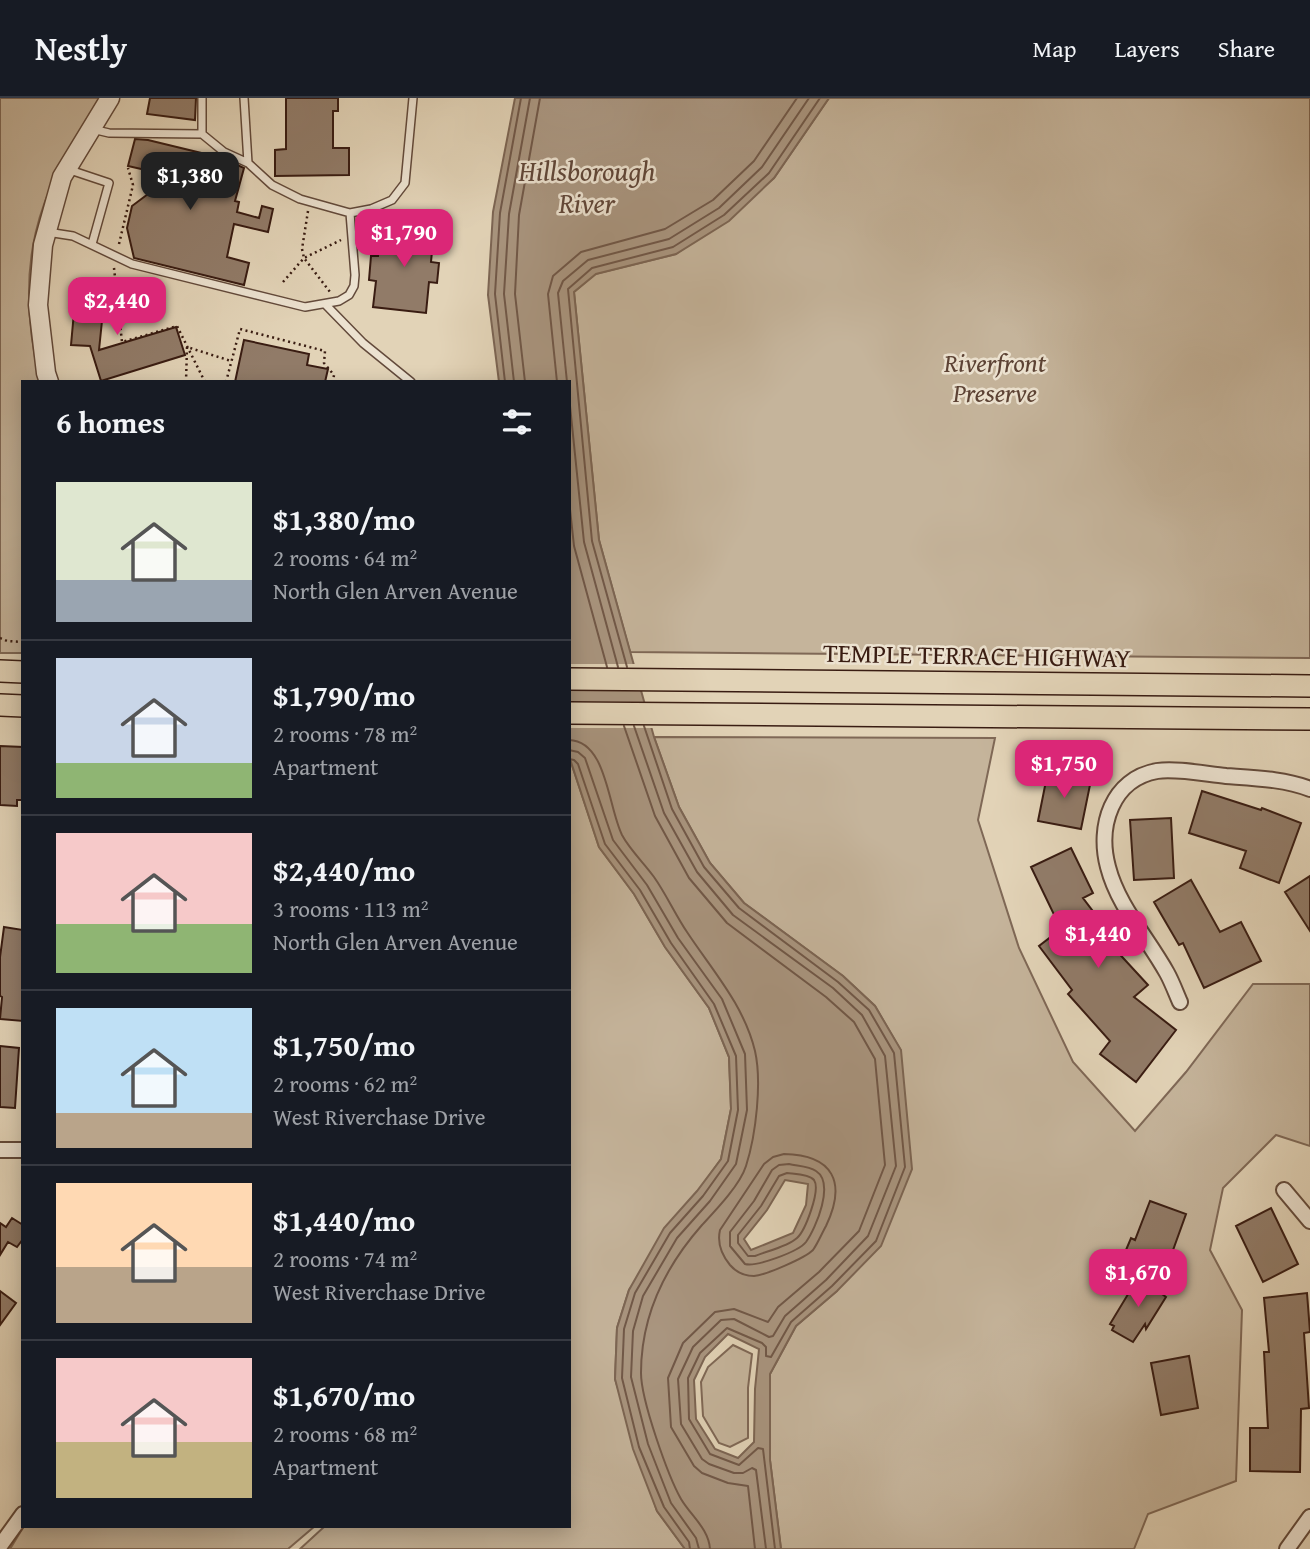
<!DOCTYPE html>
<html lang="en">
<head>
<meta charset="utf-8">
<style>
	:root { --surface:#171b24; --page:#20242c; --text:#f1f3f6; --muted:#9ea1a6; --line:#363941; --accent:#db2777 }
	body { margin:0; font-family:"Gentium Book Plus",serif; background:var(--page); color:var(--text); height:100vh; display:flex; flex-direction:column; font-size:26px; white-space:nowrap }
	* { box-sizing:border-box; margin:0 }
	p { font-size:23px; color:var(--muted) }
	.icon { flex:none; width:38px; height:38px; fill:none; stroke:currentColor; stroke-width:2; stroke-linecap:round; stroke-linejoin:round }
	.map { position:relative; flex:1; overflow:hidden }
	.drawer { position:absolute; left:21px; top:282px; width:550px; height:1148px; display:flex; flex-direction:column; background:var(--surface); border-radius:0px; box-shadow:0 4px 18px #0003 }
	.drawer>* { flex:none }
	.price { position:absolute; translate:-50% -60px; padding:0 16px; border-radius:14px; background:var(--accent); color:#fff; font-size:23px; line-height:46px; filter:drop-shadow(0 2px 4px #0008) }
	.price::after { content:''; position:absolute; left:50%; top:42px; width:21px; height:16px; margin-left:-10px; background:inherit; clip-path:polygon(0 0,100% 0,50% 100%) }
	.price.on { background:#222; color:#fff }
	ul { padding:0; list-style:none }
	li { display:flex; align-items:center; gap:21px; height:175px; padding:0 35px }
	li+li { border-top:2px solid var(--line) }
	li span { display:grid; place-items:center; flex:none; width:196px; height:140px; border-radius:0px; color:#555 }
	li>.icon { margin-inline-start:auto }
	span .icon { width:84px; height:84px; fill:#fffc; stroke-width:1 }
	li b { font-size:30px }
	h2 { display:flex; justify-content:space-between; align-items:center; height:84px; padding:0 35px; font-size:30px }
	header { display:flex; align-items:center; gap:42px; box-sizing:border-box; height:98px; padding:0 35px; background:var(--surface); border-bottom:2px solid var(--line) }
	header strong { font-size:33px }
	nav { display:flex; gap:38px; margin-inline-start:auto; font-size:24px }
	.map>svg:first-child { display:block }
	.green { fill:#c5b49b; stroke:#7f6856; stroke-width:2 }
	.water { fill:#a9957f; stroke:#7c6553; stroke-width:2; fill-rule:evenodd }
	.pier { fill:#e2d3b7 }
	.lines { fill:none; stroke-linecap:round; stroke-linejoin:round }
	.shore { stroke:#715848; stroke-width:2 }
	.building { fill:#917b68; stroke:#391c12; stroke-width:2 }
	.service-casing { stroke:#634a3b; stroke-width:10 }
	.minor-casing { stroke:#634a3b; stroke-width:18 }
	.tertiary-casing { stroke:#634a3b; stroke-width:21 }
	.primary-casing { stroke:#391c12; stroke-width:24 }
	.path { stroke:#391c12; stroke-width:2.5; stroke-dasharray:2 3.5; stroke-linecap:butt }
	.service { stroke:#ece2d0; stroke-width:7 }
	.minor { stroke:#ece2d0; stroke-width:14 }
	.tertiary { stroke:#ece2d0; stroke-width:18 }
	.primary { stroke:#e2d3b7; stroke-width:21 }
	.labels { text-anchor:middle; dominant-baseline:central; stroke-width:5; stroke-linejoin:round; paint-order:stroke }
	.park-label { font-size:26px; font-style:italic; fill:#5c4234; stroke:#ece2d0 }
	.street-label { font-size:26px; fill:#391c12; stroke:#ece2d0 }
	.water-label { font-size:28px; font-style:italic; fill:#604638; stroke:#ece2d0 }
</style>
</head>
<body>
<header>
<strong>Nestly</strong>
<nav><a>Map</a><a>Layers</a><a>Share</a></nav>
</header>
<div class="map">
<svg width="1310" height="1451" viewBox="0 0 1310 1451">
	<rect width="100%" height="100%" fill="#e2d3b7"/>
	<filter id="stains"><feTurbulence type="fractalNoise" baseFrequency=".00286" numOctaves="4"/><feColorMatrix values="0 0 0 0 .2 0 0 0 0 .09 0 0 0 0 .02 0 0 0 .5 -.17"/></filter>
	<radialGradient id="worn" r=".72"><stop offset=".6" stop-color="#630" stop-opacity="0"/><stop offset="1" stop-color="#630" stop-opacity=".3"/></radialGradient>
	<path class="green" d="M0 0H102C35 94 13 170 40 283L23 284V555H0Z
		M829 0H1310V560L630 554 599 442 574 194 595 176 676 156 774 80Z
		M654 639 995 640 978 722 1019 850 1073 964 1135 1033 1186 974 1253 886H1310V1048L1276 1037 1223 1090 1210 1152 1242 1212 1236 1383 1148 1416 1134 1451H781L770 1362V1276L796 1228 837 1193 901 953 875 908 843 878 744 805 710 765 679 709Z
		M569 658 599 749 634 796 665 849 709 910 729 959 731 1011 721 1061 629 1192 617 1230 615 1281 657 1413 685 1451H300L325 1428H569Z
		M733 1247 752 1256 748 1290V1340L730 1349 719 1345 703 1318 701 1284 708 1269Z
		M24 1428H315L288 1451H10Z"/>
	<path class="water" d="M515 0H829L774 80 729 123 676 156 596 176 574 194 599 442 654 639 679 709 710 765 744 805 843 878 875 908 901 952 912 1071 881 1148 837 1193 796 1228 770 1276V1362L781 1451H685L657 1413 633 1351 615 1281 617 1230 629 1192 664 1130 697 1093 721 1061 731 1011 729 959 709 910 665 849 634 796 599 749 569 658V284H499L488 197 493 114ZM785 1082 808 1086 806 1107 793 1135 751 1152 744 1141 767 1112ZM728 1236 759 1251 755 1291 754 1344 738 1360 715 1351 696 1321 694 1282 705 1259Z"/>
	<path class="pier" d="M569 566H637L645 593H569Z
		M569 603 648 604 655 630H569Z"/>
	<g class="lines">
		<path class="shore" d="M505 284 495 196 500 115 521 0
			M514 284 504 196 509 116 530 0
			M525 284 515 196 519 117 540 0
			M557 284 548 196 553 178 581 154 665 131 713 102 754 63 797 0
			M567 284 558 195 563 183 588 162 669 141 719 110 762 69 809 0
			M569 298 584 444 618 569
			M569 402 574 448 607 569
			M627 569 592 443 568 191 592 170 673 149 724 117 769 75 820 0
			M624 628 655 718 689 780 727 825 826 899 854 924 875 961 885 1067 859 1133 819 1174 778 1209 768 1224 734 1211 715 1214 683 1245 668 1280 671 1329 694 1368 702 1375 728 1385 748 1388 755 1451
			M634 628 664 715 697 774 733 817 833 890 862 917 885 958 896 1068 868 1138 826 1182 785 1218 773 1238 769 1239 734 1221 721 1222 693 1249 678 1281 681 1326 702 1361 709 1366 734 1375H743L752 1370 756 1372 766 1451
			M644 628 672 711 704 769 739 810 838 884 869 912 894 955 905 1069 876 1143 832 1188 791 1224 771 1259 766 1258V1249L762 1245 727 1230 700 1255 688 1280 689 1321 710 1356 739 1367 758 1350 763 1351 775 1451
			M569 642C607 643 608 709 622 737 630 752 644 765 654 779 666 796 675 816 687 834 712 872 744 907 755 953 762 984 756 1037 746 1068 740 1087 716 1112 702 1127 664 1170 641 1218 641 1275 641 1302 668 1378 681 1401 691 1418 709 1431 710 1451
			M569 652 578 654 585 660 613 742 647 787 678 840 722 901 745 956 747 1012 736 1066 710 1103 677 1140 643 1198 633 1233 631 1279 648 1346 671 1405 696 1440 699 1451
			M569 661 574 662 578 666 605 746 640 792 671 845 714 906 736 958 738 1012 728 1063 703 1098 670 1135 635 1195 624 1231 622 1280 639 1349 664 1409 689 1444 690 1451
			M784 1056C833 1057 847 1084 826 1128 822 1135 818 1145 813 1152 805 1160 766 1177 754 1178 744 1178 736 1174 730 1167 721 1156 717 1145 720 1132L764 1066 773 1059Z
			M789 1066C797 1068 809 1068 816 1073 835 1085 816 1130 806 1144 798 1154 756 1169 745 1166L730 1148V1134L754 1103 772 1072 779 1067Z
			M787 1075C794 1076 809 1076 814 1082 821 1092 805 1133 797 1140 787 1149 767 1153 755 1158H748L738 1145V1137L761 1108 779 1078Z"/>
	</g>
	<path class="building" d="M150 0H196L195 22 147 16Z
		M286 0H338V13H333V50H349V77L275 78V52L286 51Z
		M135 41 148 42 222 60 244 70 235 103 239 104 237 114 259 120 262 108 273 111 268 134 234 126 227 159 249 165 244 187 134 160 127 130 132 108 172 78 128 68Z
		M381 126 434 132 431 164 439 165 437 185 429 184 426 215 373 209 376 183 369 182 371 158H378Z
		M77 181 106 184 99 252 176 229 185 257 101 283 90 248 71 247Z
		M244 242 309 256 307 267 328 271 325 284H235Z
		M0 648 23 649V702H17V708L0 707Z
		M1048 673 1091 682 1081 731 1038 723Z
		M1202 693 1261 712 1262 710 1301 725 1279 785 1240 770 1246 753 1189 735Z
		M1171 720 1174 780 1134 782 1130 722Z
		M1071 750 1093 795 1083 800 1117 845 1113 849 1148 887 1134 899 1176 932 1136 984 1100 956 1110 943 1068 896 1072 892 1039 848 1061 831 1031 769Z
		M1310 778V833L1285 794Z
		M1191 782 1220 834 1241 824 1261 863 1204 890 1183 845 1179 847 1154 804Z
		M4 829 23 832V923L0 921 2 899 0 898V859Z
		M0 948 19 950 15 1010 0 1009Z
		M1150 1103 1186 1116 1172 1155 1177 1157 1172 1169 1126 1152 1131 1140 1135 1142Z
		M1271 1110 1298 1166 1263 1184 1236 1128Z
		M12 1120 23 1127V1141L17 1149 8 1144 0 1157V1125L6 1129Z
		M1139 1178 1164 1193 1162 1196 1166 1199 1146 1231 1145 1226 1133 1244 1112 1232 1114 1228 1110 1226Z
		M0 1193 16 1205 0 1227Z
		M1307 1195 1310 1234 1304 1235 1309 1310 1301 1311 1300 1374 1250 1373V1330H1268L1264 1254H1269L1264 1200Z
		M1189 1258 1198 1310 1161 1317 1151 1265Z"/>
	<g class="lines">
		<defs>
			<path id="service" d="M202 0V36
				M244 0 248 65
				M92 31 109 35 202 36 224 54 248 65 272 87 300 101 350 115 371 111 392 102 405 85 413 0
				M67 71 109 85 92 146
				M47 134 73 138 132 166 305 209 339 203 349 197 354 188 355 177 350 115
				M326 207 363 245 411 284"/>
			<path id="minor" d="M1180 904C1176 895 1172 884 1167 875 1147 839 1118 808 1108 769 1097 728 1112 681 1157 673 1176 670 1206 676 1226 678 1253 680 1285 681 1310 691
				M0 1052H23
				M1284 1092 1310 1123
				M0 1448 23 1416
				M1287 1451 1310 1419"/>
			<path id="tertiary" d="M49 284 46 275 38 207 43 147 62 79 110 0"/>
			<path id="primary" d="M0 573 23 574
				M569 581 1310 588
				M0 607 23 608
				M569 615 1310 621"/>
		</defs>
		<use href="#service" class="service-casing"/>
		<use href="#minor" class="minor-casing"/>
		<use href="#tertiary" class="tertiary-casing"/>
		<use href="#primary" class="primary-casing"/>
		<path class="path" d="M308 113 302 151 304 160 330 194
			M119 146 133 87 128 70
			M114 170 122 244 177 228 205 284
			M283 184 304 160 341 142
			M186 284 187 249 231 263
			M226 284 240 231 325 253 324 265 334 277 333 284
			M0 540 7 543 23 544"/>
		<use href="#service" class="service"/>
		<use href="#minor" class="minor"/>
		<use href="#tertiary" class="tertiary"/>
		<use href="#primary" class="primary"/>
	</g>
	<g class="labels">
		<g class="park-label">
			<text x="995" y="264">Riverfront<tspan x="995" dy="30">Preserve</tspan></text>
		</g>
		<g class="street-label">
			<text transform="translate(977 557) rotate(1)">TEMPLE TERRACE HIGHWAY</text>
		</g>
		<g class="water-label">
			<text x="587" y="72">Hillsborough<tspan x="587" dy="32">River</tspan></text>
		</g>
	</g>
	<rect width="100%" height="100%" filter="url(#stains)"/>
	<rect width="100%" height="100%" fill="url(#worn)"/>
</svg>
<b class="price on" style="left:190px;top:114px">$1,380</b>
<b class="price" style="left:404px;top:171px">$1,790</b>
<b class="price" style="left:117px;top:239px">$2,440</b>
<b class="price" style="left:1064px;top:702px">$1,750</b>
<b class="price" style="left:1098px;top:872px">$1,440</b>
<b class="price" style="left:1138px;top:1211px">$1,670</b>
<section class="drawer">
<h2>6 homes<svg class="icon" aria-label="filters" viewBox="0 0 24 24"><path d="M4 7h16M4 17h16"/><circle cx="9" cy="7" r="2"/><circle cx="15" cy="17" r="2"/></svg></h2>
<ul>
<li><span style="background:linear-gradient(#dfe7d0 70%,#9aa5b1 0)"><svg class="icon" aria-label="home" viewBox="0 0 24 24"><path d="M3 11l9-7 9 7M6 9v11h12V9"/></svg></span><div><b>$1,380/mo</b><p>2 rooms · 64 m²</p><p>North Glen Arven Avenue</p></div></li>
<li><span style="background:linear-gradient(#c9d6e8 75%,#8fb573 0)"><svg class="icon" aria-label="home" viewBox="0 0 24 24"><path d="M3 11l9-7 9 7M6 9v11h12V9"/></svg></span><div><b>$1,790/mo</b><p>2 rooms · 78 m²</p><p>Apartment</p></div></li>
<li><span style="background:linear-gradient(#f6c9c9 65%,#8fb573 0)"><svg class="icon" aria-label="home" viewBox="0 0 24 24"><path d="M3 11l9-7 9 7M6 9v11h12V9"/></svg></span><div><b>$2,440/mo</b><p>3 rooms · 113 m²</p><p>North Glen Arven Avenue</p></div></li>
<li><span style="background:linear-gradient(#bfe0f5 75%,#b9a48a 0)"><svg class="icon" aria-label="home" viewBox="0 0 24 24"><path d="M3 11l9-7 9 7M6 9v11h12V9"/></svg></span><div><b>$1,750/mo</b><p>2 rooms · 62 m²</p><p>West Riverchase Drive</p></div></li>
<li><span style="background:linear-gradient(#ffd9b3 60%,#b9a48a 0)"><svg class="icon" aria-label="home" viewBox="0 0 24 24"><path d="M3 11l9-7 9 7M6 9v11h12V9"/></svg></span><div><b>$1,440/mo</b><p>2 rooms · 74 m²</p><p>West Riverchase Drive</p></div></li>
<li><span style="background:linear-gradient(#f6c9c9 60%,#c2b280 0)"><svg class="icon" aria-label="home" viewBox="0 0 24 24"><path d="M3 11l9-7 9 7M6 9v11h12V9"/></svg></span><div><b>$1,670/mo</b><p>2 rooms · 68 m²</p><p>Apartment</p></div></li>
</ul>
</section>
</div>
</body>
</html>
